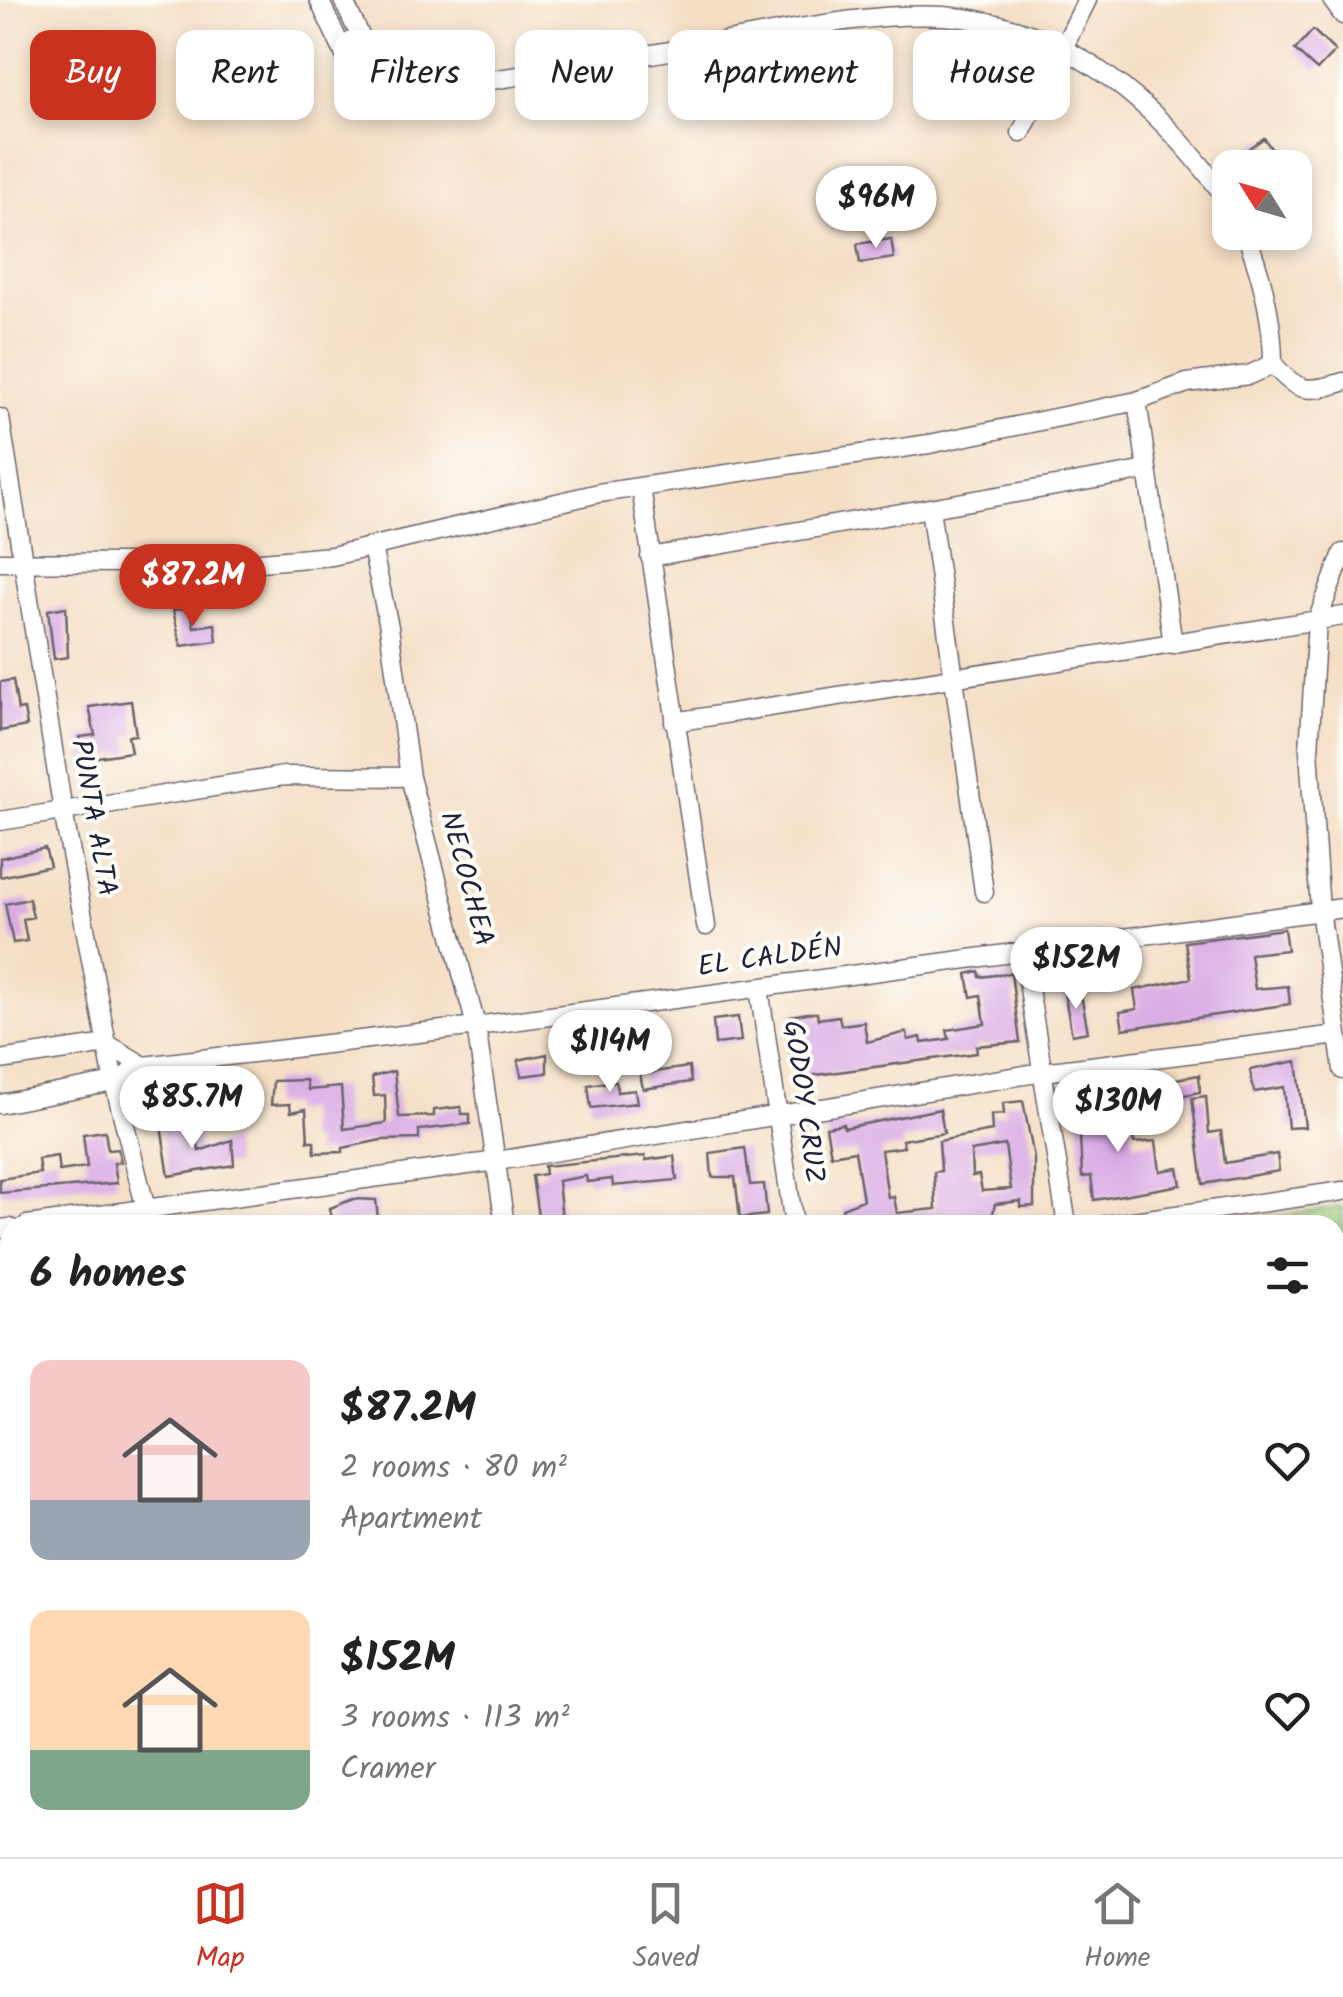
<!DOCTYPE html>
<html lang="en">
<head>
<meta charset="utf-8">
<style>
	:root { --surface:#fff; --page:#f2f2f2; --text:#222; --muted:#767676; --line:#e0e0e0; --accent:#c8321e }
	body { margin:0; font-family:Kalam,sans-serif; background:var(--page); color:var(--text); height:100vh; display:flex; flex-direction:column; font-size:38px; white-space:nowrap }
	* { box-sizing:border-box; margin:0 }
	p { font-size:32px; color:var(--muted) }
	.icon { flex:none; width:55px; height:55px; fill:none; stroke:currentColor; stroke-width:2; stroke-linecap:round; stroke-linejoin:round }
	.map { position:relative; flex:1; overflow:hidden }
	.sheet { position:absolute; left:0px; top:1215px; width:1345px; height:642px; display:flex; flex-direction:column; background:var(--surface); border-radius:30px 30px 0 0; box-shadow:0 5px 15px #0003 }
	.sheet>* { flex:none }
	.guide { position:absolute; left:30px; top:30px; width:1285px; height:90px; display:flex; gap:20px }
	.needle { width:65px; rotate:307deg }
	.buttons { position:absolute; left:1212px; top:150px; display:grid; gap:20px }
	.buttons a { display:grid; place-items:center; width:100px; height:100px; border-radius:20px; background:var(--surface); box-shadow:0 5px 15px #0003; font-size:50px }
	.price { position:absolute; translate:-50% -85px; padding:0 22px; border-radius:35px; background:#fff; color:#222; font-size:32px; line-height:65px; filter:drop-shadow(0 2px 5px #0008) }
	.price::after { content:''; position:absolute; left:50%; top:60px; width:30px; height:22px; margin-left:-15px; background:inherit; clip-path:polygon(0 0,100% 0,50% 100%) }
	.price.on { background:var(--accent); color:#fff }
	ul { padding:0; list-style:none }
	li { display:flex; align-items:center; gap:30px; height:250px; padding:0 30px }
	li span { display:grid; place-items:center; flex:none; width:280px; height:200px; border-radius:20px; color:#555 }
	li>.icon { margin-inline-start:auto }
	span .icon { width:120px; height:120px; fill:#fffc; stroke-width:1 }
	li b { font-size:42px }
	h2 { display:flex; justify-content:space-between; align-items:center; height:120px; padding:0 30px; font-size:42px }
	.chip { padding:0 35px; border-radius:20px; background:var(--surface); box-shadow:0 5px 15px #0003; font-size:35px; line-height:90px }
	.chip.on { background:var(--accent); color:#fff }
	.tab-bar { display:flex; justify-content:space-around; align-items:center; height:140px; border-top:2px solid var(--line); background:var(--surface); font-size:28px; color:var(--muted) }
	.tab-bar a { display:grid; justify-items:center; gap:5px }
	.tab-bar .on { color:var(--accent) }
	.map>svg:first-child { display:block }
	.green { fill:#a3ce7b; stroke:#62785b; stroke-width:2.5 }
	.building { fill:#d9ace5; fill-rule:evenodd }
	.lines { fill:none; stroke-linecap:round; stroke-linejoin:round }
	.street-casing { stroke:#6c646b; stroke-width:21 }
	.street { stroke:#fff; stroke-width:18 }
	.labels { text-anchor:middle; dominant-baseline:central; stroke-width:8; stroke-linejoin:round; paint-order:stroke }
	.street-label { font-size:28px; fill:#22223b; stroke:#fdfcf7 }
</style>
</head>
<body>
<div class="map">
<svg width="1343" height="1857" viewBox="0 0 1343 1857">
	<rect width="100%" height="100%" fill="#fdfcf7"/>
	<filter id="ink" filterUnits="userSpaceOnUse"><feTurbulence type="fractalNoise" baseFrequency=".01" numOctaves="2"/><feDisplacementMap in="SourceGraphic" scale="20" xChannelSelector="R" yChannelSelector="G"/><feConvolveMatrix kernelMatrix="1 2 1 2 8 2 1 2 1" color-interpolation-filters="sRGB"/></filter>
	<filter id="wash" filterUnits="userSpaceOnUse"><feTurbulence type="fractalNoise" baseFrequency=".0048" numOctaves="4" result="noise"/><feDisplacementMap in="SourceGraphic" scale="40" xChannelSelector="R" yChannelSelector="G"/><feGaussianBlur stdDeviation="2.25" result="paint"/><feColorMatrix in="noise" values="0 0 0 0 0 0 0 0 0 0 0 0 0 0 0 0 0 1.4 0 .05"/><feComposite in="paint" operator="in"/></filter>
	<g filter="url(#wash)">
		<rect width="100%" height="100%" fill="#f4dec4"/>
		<path class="green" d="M1343 1207V1339L1335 1340V1225H1214Z"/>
		<g id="blocks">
			<path class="building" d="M1313 30 1335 51 1317 70 1295 50Z
				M1264 138 1279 160 1268 168H1250L1241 154Z
				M891 239 894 258 860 263 857 244Z
				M66 607 68 657 54 659 48 610Z
				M190 608 194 627 215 624 217 641 181 646 173 610Z
				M13 680 18 710 24 709 27 726 0 731V682Z
				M131 701 136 735 128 736 131 752 84 759 80 737 95 735 89 707Z
				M45 848 50 866 0 877V858Z
				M29 899 33 917 23 919 27 941 13 943 5 904Z
				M1284 929 1287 950 1250 954 1255 989 1288 986 1290 1004 1123 1029 1120 1012 1137 1009 1134 990 1191 978 1185 942Z
				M1127 950 1129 963 1096 968 1098 980 1076 984 1074 971 1082 970 1080 956Z
				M979 971 980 977 1011 973 1020 1042 976 1046 977 1053 801 1077 797 1057 791 1058 788 1039 795 1038 791 1016 807 1013H817L818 1019 839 1016 841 1025 864 1022 867 1042 907 1032 908 1040 921 1037 922 1043 949 1039 947 1030 985 1024 981 995 971 997 967 974Z
				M1080 989 1088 1032 1072 1035 1064 992Z
				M738 1017 741 1041 715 1044 713 1020Z
				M547 1054V1073L521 1076 518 1060Z
				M1297 1061 1305 1127 1288 1128 1284 1087 1254 1092 1250 1070Z
				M689 1067 691 1082 643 1089 640 1074Z
				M394 1071 399 1117 434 1116V1110L461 1107 462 1114H470V1124L419 1130V1139L381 1140 343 1148V1152L315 1153 314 1141H308L306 1109 291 1112 290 1104 271 1105 273 1081 306 1080 308 1090 341 1087 344 1129 386 1123 385 1095 374 1096 372 1077Z
				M1199 1075 1200 1092 1164 1099 1167 1111 1154 1113 1147 1084Z
				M616 1081 617 1092 635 1090 637 1103 591 1108 588 1085Z
				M1095 1094 1096 1114 1129 1110 1134 1143 1156 1141 1160 1171 1178 1168 1181 1185 1094 1200 1091 1176 1082 1177 1078 1095Z
				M1206 1096 1209 1133 1221 1131 1225 1163 1277 1154 1279 1171 1203 1184 1192 1098Z
				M1023 1101 1034 1158V1206L1021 1207V1201L995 1204 991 1222 966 1225 965 1220 845 1225 842 1208 863 1200 855 1151 831 1155 826 1127 843 1124 844 1128 940 1109 944 1133 902 1140 904 1147 881 1150 888 1198 894 1197 897 1213 936 1209 934 1172 941 1171 939 1141 992 1131 991 1115 1004 1114 1003 1103ZM1005 1145 1011 1189 982 1191 979 1175 972 1176 971 1151Z
				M195 1121 199 1151 232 1140 234 1165 169 1176 161 1126Z
				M105 1131 108 1150 118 1149 121 1162 114 1163 117 1183 0 1193V1179L40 1173 38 1159 57 1156 59 1171 87 1167 83 1134Z
				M745 1148 750 1185 764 1184 767 1215 740 1218 735 1177H712L710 1153Z
				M645 1156 646 1160 674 1156 677 1180 613 1186 612 1179 587 1182 586 1176 558 1181 562 1219 539 1223 532 1176 545 1174 544 1166Z
				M353 1199 376 1200 378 1218 355 1221 356 1225H333L330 1208Z"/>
		</g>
	</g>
	<g filter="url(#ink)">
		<use href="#blocks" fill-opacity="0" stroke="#6c646b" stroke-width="2.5"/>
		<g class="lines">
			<defs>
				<path id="street" d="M319 0 368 104 389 96C497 80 603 62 711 44 786 31 867 12 943 16 1068 23 1162 108 1230 204
					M343 0 389 96
					M1332 0 1343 15
					M1021 133 1087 0
					M1245 232C1262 275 1273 318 1273 364
					M1137 401 1173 644
					M0 418 63 811 114 1082 150 1225
					M641 487 706 926
					M930 508 984 892
					M372 547 389 627 410 777 476 1026 505 1225
					M1343 553 1317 621 1309 750 1320 910 1343 1070
					M650 557 1147 470
					M0 562 236 564 332 556 599 493 929 444 1137 401 1187 383 1249 375 1273 364C1298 393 1307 393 1343 382
					M674 722 1343 616
					M0 821 284 776 410 777
					M1023 951 1067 1225
					M759 988 794 1225
					M0 1060 107 1044 144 1066
					M0 1104 114 1082 144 1066 476 1026 1343 908
					M27 1225 497 1161 1043 1072 1338 1035
					M1106 1225 1343 1191
					M0 1229 10 1228
					M1335 1353 1343 1352
					M0 1387 10 1386
					M1335 1525 1343 1524
					M0 1650 10 1649
					M1335 1736 1343 1735
					M0 1817 10 1816
					M266 1848 269 1857
					M462 1848 475 1857
					M603 1848 605 1857
					M886 1848 887 1857
					M1168 1848 1169 1857
					M533 1857 575 1848"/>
			</defs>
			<use href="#street" class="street-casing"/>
			<use href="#street" class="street"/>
		</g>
	</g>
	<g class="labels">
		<g class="street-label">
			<text transform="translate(93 818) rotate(80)">PUNTA ALTA</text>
			<text transform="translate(466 879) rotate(75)">NECOCHEA</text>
			<text transform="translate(770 958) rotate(-8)">EL CALDÉN</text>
			<text transform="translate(803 1102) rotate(82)">GODOY CRUZ</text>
		</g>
	</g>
</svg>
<div class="buttons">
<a><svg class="needle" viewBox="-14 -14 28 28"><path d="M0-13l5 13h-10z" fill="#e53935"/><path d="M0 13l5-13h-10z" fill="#767676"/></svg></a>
</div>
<b class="price" style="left:876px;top:251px">$96M</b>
<b class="price on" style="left:193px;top:629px">$87.2M</b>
<b class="price" style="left:1076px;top:1012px">$152M</b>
<b class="price" style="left:610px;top:1095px">$114M</b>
<b class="price" style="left:192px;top:1151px">$85.7M</b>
<b class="price" style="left:1118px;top:1155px">$130M</b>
<div class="guide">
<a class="chip on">Buy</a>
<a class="chip">Rent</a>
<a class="chip">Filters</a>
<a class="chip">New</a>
<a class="chip">Apartment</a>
<a class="chip">House</a>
</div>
<section class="sheet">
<h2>6 homes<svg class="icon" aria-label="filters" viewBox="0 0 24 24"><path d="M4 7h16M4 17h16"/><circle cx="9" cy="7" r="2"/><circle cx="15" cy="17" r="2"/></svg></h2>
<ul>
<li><span style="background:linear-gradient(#f6c9c9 70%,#9aa5b1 0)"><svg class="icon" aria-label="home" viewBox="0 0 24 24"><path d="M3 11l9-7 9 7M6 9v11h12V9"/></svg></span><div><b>$87.2M</b><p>2 rooms · 80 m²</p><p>Apartment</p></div><svg class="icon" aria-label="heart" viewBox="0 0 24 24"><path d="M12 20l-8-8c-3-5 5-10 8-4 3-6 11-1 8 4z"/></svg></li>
<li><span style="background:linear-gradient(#ffd9b3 70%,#7fa58c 0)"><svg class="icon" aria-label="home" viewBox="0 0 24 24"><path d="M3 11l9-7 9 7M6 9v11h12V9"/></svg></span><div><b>$152M</b><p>3 rooms · 113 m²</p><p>Cramer</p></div><svg class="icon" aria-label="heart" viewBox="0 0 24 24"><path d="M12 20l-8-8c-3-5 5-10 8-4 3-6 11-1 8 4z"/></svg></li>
</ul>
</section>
</div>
<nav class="tab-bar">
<a class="on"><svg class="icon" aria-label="map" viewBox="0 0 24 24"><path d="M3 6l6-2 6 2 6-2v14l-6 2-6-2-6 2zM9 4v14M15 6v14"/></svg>Map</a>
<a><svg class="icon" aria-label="saved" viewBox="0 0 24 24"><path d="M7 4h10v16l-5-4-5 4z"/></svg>Saved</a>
<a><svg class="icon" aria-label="home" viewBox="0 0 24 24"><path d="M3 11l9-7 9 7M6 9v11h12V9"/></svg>Home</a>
</nav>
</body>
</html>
